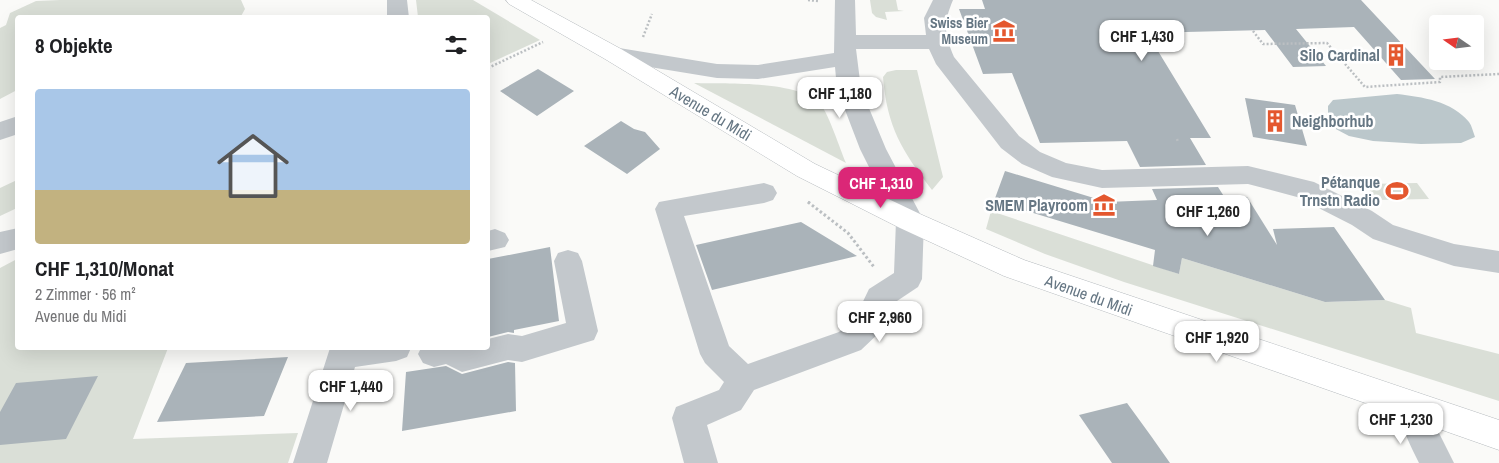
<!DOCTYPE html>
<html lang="de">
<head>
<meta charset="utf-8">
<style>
	:root { --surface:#fff; --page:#f2f2f2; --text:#202124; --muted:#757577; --line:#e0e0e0; --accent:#db2777 }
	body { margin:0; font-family:"Archivo Narrow",sans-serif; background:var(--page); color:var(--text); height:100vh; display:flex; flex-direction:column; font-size:19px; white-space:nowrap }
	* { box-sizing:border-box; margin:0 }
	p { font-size:16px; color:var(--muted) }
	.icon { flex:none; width:28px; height:28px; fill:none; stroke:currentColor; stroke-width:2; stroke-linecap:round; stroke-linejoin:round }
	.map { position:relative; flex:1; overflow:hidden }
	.details { position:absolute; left:15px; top:15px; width:475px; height:335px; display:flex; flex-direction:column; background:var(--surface); border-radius:5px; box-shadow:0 5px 20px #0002 }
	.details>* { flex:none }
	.needle { width:32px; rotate:284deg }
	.buttons { position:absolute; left:1429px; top:15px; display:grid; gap:10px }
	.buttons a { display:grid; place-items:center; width:55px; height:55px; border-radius:5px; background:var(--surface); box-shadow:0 5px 20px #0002; font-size:25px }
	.price { position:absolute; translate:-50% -42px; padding:0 11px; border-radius:10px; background:#fff; color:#222; font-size:16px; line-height:32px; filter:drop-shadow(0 1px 2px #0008) }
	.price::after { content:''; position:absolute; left:50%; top:30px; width:15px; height:11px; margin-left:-8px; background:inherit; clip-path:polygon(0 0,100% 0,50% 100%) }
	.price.selected { background:var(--accent); color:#fff }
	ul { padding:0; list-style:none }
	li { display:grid; align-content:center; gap:10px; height:265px; padding:0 20px }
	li+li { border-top:1px solid var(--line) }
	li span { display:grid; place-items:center; height:155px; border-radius:5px; color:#555 }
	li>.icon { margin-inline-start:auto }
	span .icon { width:90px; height:90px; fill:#fffc; stroke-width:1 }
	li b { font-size:21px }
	h2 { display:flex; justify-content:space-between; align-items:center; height:60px; padding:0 20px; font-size:21px }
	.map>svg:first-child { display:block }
	.green { fill:#dadfd7 }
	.water { fill:#bbc7cb }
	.building { fill:#aab3b9 }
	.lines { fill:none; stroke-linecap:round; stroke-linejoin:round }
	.major-casing { stroke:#b5babe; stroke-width:1 }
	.path-far1 { stroke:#bbbfc2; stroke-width:2.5; stroke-dasharray:2 2; stroke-linecap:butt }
	.path { stroke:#bbbfc2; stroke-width:3; stroke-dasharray:2.5 2.5; stroke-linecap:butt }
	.minor { fill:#c3c8cc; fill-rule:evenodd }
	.major { fill:#fff; fill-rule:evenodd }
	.labels { text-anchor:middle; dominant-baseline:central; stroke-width:5; stroke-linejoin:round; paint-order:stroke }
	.far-poi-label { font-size:14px; font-weight:bold; fill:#657683; stroke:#fff; text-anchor:end }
	.poi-label { font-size:16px; font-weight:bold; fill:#657683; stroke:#fff; text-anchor:end }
	.street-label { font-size:16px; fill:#657683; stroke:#fff }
</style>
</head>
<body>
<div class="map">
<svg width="1499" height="463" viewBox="0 0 1499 463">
	<rect width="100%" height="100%" fill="#fafaf8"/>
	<path class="green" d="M60 0H241L245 9 240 18H18L17 90 0 99V28L6 25 10 13 36 1Z
		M416 0H473L540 40 488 64V18L418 17Z
		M870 0H896L898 10 904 11 885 12 887 20 876 17 872 13Z
		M896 70H917L943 177 932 190C902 151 887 127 883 77L887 72Z
		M694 83C725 84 801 80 821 105 829 115 840 149 846 163Z
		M17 180V208L0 216V188Z
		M1417 183 1429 199 1377 200 1365 184Z
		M991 211 1179 274 1182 258 1325 302 1385 300 1411 308 1416 333 1499 354V401L1124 282 1045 254 986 229Z
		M17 259 18 348H168L133 439 298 433 288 463H0V268Z"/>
	<path class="water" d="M1397 94C1422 97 1452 101 1469 122 1472 126 1473 132 1475 137L1461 143 1421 144 1373 141 1349 136 1332 127 1328 115V106L1333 100Z"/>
	<path class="building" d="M982 0H1361L1435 79 1401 80 1354 27 1296 29 1326 66 1293 67 1265 30 1147 33 1211 138H1190L1206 165 1140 167 1127 141 1040 143 1012 73 983 74 959 9H985Z
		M538 69 574 91 537 116 500 91Z
		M1245 98 1295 105 1307 146 1253 137Z
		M621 121 634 129 645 132 660 149 627 174 584 146Z
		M1005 171 1107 202 1157 200 1152 189 1218 187 1225 198 1247 197 1277 245 1273 229 1334 227 1385 300 1325 302 1182 258 1179 274 1153 266 1155 250 994 201Z
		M801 222 857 256 712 290 696 245Z
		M550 247 559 321 514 330V333L508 332 488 337V259Z
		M288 357 264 416 157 422 186 363Z
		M508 362 515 363 516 411 402 431 406 372 446 366 462 374Z
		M98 376 66 439 0 445V412L16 383Z
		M1127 403 1151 436 1170 463H1112L1079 415Z"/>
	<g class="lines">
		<defs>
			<path id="major" d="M506 0H531L621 49 815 164 920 214 1024 260 1499 420V450L1004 276 900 228 797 176 605 59 509 4Z"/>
		</defs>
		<use href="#major" class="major-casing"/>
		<path class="path-far1" d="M808 0 818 1
			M1253 31 1263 44 1327 43 1365 87 1440 82V77L1499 74
			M643 37 652 14
			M488 68 543 42
			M1177 139 1178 142
			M808 202 810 203"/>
		<path class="path" d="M808 202 848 233 874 267"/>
		<path class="minor" d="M387 0H407L409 18H387Z
			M835 0H855L856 35H926L924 18 933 0H953C943 24 944 33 954 57L1019 136 1040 152 1066 163 1102 170 1248 166 1314 182 1372 211 1393 225 1454 244 1499 251V273L1454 266 1373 239 1352 225 1297 197 1248 184 1102 188 1052 177 1022 164 1001 148 936 64 929 49H856L861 89 886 149 924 221 922 279 918 287 891 305 879 333 861 350 754 390 741 410 707 425 718 463H684L672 418 676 407 719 390 724 382 705 363 700 354 655 209 659 202 764 183 773 186 777 193 773 200 764 203 684 216 729 346 748 364 839 332 856 316 869 289 894 273 896 221 860 149 837 89 835 67 758 79 717 78 613 61 605 59 602 54 605 49 613 47 717 64 758 65 834 53Z
			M18 116V134L0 140V122Z
			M18 228V249L0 254V232Z
			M495 229 505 233 509 240 505 247 488 251V231Z
			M568 250 578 253 582 261 598 331 594 340 522 362 508 360 462 372 446 364 434 367 423 363 418 354 421 348H488V339L508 334 522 336 566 323 554 261 558 253Z
			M330 348H411L407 357 396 361 355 367 327 463H293Z
			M1417 392 1429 397 1433 407 1436 427 1454 463H1419C1409 442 1395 420 1405 397Z"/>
		<use href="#major" class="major"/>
	</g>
	<defs>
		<symbol id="museum-bare" viewBox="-9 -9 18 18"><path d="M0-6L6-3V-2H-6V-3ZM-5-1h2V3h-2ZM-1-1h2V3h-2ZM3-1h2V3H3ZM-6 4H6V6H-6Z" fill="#e4572e" stroke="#fff" stroke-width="2.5" paint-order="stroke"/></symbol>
		<symbol id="building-bare" viewBox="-9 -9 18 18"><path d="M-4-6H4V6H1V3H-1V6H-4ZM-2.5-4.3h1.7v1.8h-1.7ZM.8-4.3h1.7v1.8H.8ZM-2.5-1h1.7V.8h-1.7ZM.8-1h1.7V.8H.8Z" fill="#e4572e" stroke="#fff" stroke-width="2.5" paint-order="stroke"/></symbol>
		<symbol id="stadium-bare" viewBox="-9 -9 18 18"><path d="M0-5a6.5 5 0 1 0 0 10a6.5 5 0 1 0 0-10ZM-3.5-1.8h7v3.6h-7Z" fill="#e4572e" stroke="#fff" stroke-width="2.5" paint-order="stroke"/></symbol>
	</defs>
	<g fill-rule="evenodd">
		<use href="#museum-bare" x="988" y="15" width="32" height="32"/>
		<use href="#building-bare" x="1380" y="39" width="32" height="32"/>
		<use href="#building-bare" x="1259" y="105" width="32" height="32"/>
		<use href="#stadium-bare" x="1381" y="175" width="32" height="32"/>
		<use href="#museum-bare" x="1088" y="189" width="32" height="32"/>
	</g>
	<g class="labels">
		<g class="far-poi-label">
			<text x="988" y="23">Swiss Bier<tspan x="988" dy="16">Museum</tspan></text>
		</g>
		<g class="poi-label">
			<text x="1380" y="55">Silo Cardinal</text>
			<text x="1292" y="121" text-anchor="start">Neighborhub</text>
			<text x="1380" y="182">Pétanque<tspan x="1380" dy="18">Trnstn Radio</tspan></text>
			<text x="1088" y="205">SMEM Playroom</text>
		</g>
		<g class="street-label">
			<text transform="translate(711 113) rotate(31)">Avenue du Midi</text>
			<text transform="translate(1089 295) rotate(20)">Avenue du Midi</text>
		</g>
	</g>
</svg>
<div class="buttons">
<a><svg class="needle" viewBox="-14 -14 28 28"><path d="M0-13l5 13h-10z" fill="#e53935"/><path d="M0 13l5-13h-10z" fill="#757577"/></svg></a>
</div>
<b class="price" style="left:1142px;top:62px">CHF 1,430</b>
<b class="price" style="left:840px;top:119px">CHF 1,180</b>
<b class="price selected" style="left:881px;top:209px">CHF 1,310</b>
<b class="price" style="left:1208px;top:237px">CHF 1,260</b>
<b class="price" style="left:880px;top:343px">CHF 2,960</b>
<b class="price" style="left:1217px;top:363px">CHF 1,920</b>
<b class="price" style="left:351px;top:412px">CHF 1,440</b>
<b class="price" style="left:1401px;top:445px">CHF 1,230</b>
<section class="details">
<h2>8 Objekte<svg class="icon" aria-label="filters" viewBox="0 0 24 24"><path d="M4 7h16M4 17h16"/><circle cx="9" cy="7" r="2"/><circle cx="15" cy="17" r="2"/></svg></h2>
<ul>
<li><span style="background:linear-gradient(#a9c7e8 65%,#c2b280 0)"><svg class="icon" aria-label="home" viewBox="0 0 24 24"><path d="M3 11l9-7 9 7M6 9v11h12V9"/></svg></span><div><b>CHF 1,310/Monat</b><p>2 Zimmer · 56 m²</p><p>Avenue du Midi</p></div></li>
</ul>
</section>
</div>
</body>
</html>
